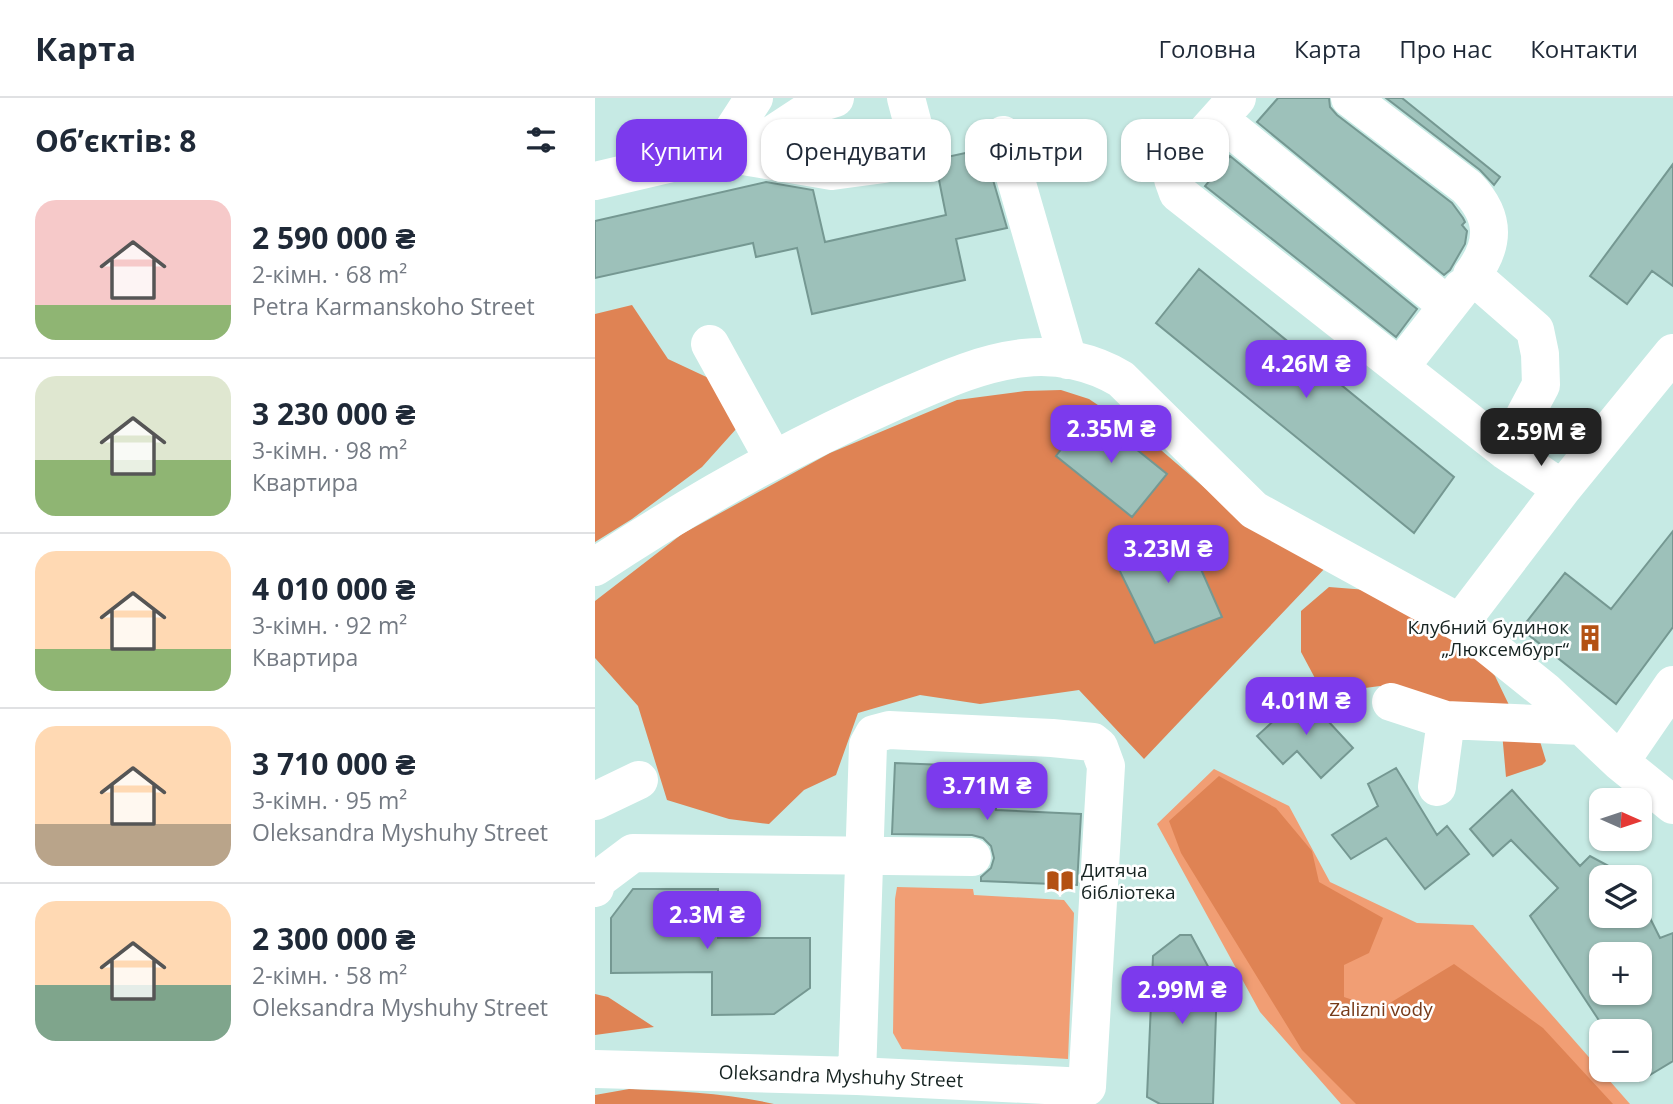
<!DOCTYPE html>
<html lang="uk">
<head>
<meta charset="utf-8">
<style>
	:root { --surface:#fff; --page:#f6f6f7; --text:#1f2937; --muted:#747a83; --line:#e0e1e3; --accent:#7c3aed }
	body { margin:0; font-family:"Open Sans",sans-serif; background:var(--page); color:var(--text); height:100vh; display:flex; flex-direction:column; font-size:26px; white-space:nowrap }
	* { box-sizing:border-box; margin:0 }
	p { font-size:23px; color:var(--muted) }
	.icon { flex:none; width:38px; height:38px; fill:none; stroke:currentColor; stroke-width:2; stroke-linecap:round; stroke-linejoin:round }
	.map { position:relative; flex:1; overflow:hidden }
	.side { display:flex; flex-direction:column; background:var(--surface); width:595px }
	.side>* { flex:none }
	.banner { position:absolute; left:21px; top:21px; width:665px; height:63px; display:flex; gap:14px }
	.needle { width:46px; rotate:93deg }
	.fabs { position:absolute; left:994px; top:690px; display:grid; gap:14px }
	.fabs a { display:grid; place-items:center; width:63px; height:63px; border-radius:14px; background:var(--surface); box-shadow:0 2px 5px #0004; font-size:35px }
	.price { position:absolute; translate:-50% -60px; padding:0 16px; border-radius:14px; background:var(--accent); color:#fff; font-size:23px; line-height:46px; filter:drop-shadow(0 2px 4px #0008) }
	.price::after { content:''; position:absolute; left:50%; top:42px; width:21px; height:16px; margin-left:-10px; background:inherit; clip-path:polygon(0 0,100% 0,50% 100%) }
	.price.active { background:#222; color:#fff }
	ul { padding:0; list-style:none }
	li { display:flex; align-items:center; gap:21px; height:175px; padding:0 35px }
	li+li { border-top:2px solid var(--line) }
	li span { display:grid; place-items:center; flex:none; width:196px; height:140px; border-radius:21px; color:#555 }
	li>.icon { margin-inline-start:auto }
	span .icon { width:84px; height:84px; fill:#fffc; stroke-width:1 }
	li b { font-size:30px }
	h2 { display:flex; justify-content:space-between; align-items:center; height:84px; padding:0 35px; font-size:30px }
	.tag { padding:0 24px; border-radius:21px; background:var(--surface); box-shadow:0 2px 5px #0004; font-size:24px; line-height:63px }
	.tag.active { background:var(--accent); color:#fff }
	header { display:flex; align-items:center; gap:42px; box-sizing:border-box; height:98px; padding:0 35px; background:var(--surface); border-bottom:2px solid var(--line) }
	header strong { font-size:33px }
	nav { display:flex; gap:38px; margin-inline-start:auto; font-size:24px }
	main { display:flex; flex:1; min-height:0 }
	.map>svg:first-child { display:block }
	.green { fill:#f19e74 }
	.forest { fill:#df8354 }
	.building { fill:#9dc1ba; stroke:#759892; stroke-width:2; fill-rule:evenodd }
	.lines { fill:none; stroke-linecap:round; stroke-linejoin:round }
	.minor { stroke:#fff; stroke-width:38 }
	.labels { text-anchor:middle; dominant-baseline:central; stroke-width:5; stroke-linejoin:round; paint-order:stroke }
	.poi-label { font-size:19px; fill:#162321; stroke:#fff; text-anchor:end }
	.park-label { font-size:19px; fill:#763a19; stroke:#fff }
	.street-label { font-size:19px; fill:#162321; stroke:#fff }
</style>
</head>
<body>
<header>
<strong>Карта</strong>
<nav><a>Головна</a><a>Карта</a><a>Про нас</a><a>Контакти</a></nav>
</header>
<main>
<section class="side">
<h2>Об’єктів: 8<svg class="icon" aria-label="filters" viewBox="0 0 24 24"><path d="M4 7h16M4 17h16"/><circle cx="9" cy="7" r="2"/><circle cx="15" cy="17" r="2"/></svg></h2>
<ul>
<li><span style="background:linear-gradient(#f6c9c9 75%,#8fb573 0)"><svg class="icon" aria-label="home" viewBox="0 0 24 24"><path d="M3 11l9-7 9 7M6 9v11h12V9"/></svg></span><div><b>2 590 000 ₴</b><p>2-кімн. · 68 m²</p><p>Petra Karmanskoho Street</p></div></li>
<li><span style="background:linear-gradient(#dfe7d0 60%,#8fb573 0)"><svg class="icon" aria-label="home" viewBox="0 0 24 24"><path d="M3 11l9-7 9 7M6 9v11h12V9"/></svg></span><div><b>3 230 000 ₴</b><p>3-кімн. · 98 m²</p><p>Квартира</p></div></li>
<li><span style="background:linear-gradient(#ffd9b3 70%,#8fb573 0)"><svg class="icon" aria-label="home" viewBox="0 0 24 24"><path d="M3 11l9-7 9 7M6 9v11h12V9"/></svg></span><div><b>4 010 000 ₴</b><p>3-кімн. · 92 m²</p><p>Квартира</p></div></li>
<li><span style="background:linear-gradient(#ffd9b3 70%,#b9a48a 0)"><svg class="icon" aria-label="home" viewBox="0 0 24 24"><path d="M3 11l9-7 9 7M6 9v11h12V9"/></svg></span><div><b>3 710 000 ₴</b><p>3-кімн. · 95 m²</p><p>Oleksandra Myshuhy Street</p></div></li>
<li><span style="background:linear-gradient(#ffd9b3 60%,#7fa58c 0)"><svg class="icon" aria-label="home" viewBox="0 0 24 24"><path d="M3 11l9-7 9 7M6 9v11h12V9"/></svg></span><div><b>2 300 000 ₴</b><p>2-кімн. · 58 m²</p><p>Oleksandra Myshuhy Street</p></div></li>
</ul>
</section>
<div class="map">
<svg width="1078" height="1006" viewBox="0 0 1078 1006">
	<rect width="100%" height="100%" fill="#c6eae4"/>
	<path class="green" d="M619 671 694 708 735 784 822 825 878 827 1035 1006H746L665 914 562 726Z
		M302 789 378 791 379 797 469 802 479 815 473 961 307 951 298 935 300 801Z"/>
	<path class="forest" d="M37 207 73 261 120 283 142 330 107 369 37 421 0 444V216Z
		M466 292 494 301 552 340 610 390 732 468 549 661 484 592 385 606 325 597 263 615 241 677 209 692 174 726 134 721 72 702 43 608 0 560V503L87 436 235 355 362 302 430 293Z
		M734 489 772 492 879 554 900 578 914 607 944 640 951 663 947 667 911 679 906 623 808 616 785 588 755 592 722 584 706 554V513Z
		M624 678 681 710 717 753 724 784 788 820 774 855 749 867V899L785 911 859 866 948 930 1018 1006H761L707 952 586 755 574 723Z
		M0 896 13 899 59 929 0 937Z
		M34 991C83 993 131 995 179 1006H0V997Z"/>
	<path class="building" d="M683 0H734L735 9 742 17 857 105 868 120 870 124 867 127 872 133 870 146 855 172 849 177 662 24Z
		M791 0H807L905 79 899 87 885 72Z
		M389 51 412 130 361 141 370 182 217 216 202 150 161 159 158 145 0 180V123L171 84 218 92 230 144 351 117 342 72 347 60Z
		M635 58 822 211 801 239 610 88Z
		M1078 66V188L1057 173 1032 206 995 178Z
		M604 171 859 379 819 435 561 225Z
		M495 314 572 376 537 419 461 358Z
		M587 428 627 519 560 545 517 457Z
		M1078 433V529L1021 606 926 531 970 475 1016 511Z
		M708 596 758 650 726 680 702 653 688 666 662 638Z
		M300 665 402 669 401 712 486 716 482 787 386 783V779L396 770 399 760 396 748 388 740 377 737 297 736Z
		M801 670 842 737 852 728 874 756 830 791 791 740 756 761 737 737 783 708 773 686Z
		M917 692 985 768 995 758 1034 779H1006V817H1045V800L1065 840 1078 835V963L1045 983 1037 971H1045V933H1011L935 818 963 790 916 742 898 758 875 731ZM1006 856H1045V894H1006Z
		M38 791H123V840H215V890L179 916 117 917V874L16 875V820Z
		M585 837H596L622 885 618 1006H565L552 999 558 858Z"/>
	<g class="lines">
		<path class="minor" d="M311 0 326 57
			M642 0 582 67 578 81 583 95 911 353 967 391
			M755 0 872 89C900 118 901 145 877 177L940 232 945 256 946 287 911 353
			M624 21 853 208
			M408 37 473 262
			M129 53 177 37 227 4 240 0
			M124 54 237 73 289 66
			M0 83 124 54 159 0
			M115 246 179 362
			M805 269 867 190
			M0 469C95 406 194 350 298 304 340 286 383 265 429 260 462 256 498 264 526 281L659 412 865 525 950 593 1025 664 1078 707
			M865 525 967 391 1078 255
			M796 604 851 622 987 628
			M1025 664 1078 587
			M842 689 851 622
			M0 703 44 682
			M0 790 2 782 38 755 377 759
			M0 971 262 978 492 989
			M262 978 273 647 279 636 294 632 457 640 498 644 504 649 511 668 492 989"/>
	</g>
	<defs>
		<symbol id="building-bare" viewBox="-9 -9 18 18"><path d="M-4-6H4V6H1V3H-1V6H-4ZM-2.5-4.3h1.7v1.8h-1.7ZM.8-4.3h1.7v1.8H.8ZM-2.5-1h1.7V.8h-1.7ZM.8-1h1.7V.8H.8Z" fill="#b35113" stroke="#fff" stroke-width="2.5" paint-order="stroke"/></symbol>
		<symbol id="library-bare" viewBox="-9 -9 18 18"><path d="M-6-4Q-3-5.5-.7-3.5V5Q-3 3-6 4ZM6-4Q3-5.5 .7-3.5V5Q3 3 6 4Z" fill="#b35113" stroke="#fff" stroke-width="2.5" paint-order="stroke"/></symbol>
	</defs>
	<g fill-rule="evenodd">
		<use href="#building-bare" x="976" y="521" width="38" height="38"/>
		<use href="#library-bare" x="446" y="764" width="38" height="38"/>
	</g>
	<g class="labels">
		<g class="poi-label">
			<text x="974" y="529">Клубний будинок<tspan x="974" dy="22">„Люксембург“</tspan></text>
			<text x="486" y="772" text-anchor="start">Дитяча<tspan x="486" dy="22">бібліотека</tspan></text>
		</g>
		<g class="park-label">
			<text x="786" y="911">Zalizni vody</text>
		</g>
		<g class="street-label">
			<text transform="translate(246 978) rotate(2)">Oleksandra Myshuhy Street</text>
		</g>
	</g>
</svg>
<div class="fabs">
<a><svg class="needle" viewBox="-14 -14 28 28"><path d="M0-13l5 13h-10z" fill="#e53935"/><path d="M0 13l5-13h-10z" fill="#747a83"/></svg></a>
<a><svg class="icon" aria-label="layers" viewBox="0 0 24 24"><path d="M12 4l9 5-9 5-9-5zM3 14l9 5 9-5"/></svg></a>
<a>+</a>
<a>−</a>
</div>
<b class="price" style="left:711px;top:302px">4.26M ₴</b>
<b class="price" style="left:516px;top:367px">2.35M ₴</b>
<b class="price active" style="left:946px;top:370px">2.59M ₴</b>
<b class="price" style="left:573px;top:487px">3.23M ₴</b>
<b class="price" style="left:711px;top:639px">4.01M ₴</b>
<b class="price" style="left:392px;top:724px">3.71M ₴</b>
<b class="price" style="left:112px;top:853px">2.3M ₴</b>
<b class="price" style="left:587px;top:928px">2.99M ₴</b>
<div class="banner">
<a class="tag active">Купити</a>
<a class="tag">Орендувати</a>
<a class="tag">Фільтри</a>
<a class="tag">Нове</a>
</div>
</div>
</main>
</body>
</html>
